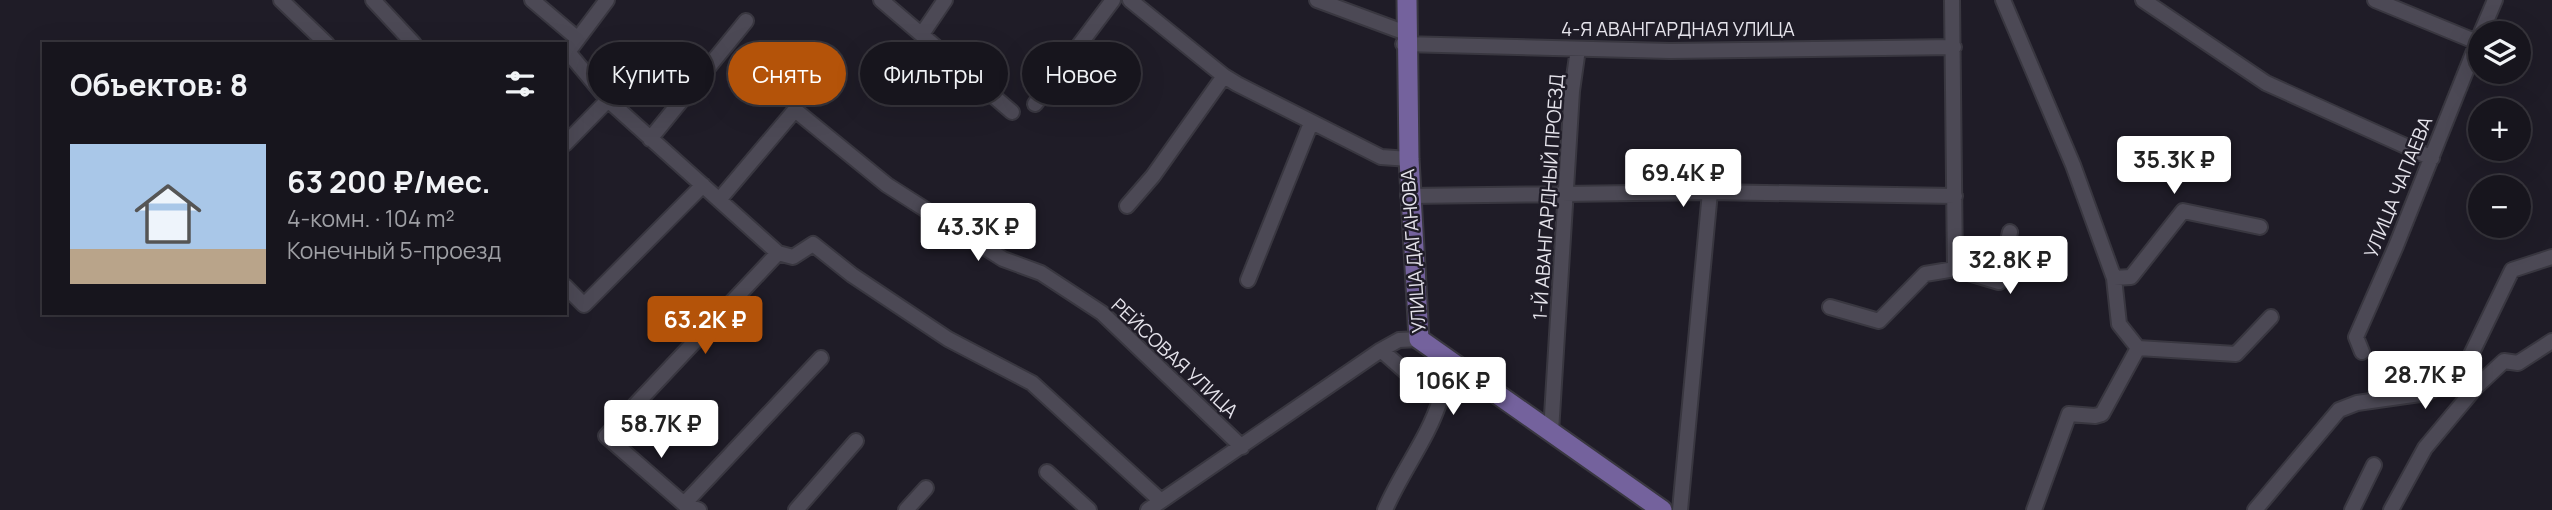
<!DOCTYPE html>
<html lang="ru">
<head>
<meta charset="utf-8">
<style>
	:root { --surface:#17151d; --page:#201e26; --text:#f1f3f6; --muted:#9e9fa4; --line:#36343b; --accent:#b45309 }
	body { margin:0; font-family:Manrope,sans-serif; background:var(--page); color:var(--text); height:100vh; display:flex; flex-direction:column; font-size:26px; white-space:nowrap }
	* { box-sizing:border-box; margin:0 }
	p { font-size:23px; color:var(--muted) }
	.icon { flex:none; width:38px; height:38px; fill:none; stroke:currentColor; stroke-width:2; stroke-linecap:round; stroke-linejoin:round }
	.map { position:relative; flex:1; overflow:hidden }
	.drawer { position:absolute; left:42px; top:42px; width:525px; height:273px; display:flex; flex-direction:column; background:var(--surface); border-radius:0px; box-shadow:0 7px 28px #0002,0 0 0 2px var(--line) }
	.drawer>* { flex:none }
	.top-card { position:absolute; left:588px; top:42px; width:665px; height:63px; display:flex; gap:14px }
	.controls { position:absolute; left:2468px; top:21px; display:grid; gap:14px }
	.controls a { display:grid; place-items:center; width:63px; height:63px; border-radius:50%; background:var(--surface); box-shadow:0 7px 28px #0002,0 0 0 2px var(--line); font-size:35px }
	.price { position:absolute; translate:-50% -60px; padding:0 16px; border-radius:7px; background:#fff; color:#222; font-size:23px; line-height:46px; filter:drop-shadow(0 2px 4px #0008) }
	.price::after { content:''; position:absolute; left:50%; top:42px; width:21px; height:16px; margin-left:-10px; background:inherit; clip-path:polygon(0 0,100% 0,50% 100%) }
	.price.on { background:var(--accent); color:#fff }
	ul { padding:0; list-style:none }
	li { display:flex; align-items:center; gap:21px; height:175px; padding:0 28px }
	li span { display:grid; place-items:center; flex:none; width:196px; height:140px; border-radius:0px; color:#555 }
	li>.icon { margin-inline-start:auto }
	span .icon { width:84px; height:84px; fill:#fffc; stroke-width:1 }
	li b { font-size:30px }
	h2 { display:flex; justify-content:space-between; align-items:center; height:84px; padding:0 28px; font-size:30px }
	.pill { padding:0 24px; border-radius:32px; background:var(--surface); box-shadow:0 7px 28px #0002,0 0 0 2px var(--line); font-size:24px; line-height:63px }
	.pill.on { background:var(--accent); color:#fff }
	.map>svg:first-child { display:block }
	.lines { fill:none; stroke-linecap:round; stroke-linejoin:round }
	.stream { stroke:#584c78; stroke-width:3.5 }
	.minor-casing { stroke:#393740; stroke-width:18 }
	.major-casing { stroke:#393740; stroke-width:23 }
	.minor { stroke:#4c4955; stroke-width:14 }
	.major { stroke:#74629d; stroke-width:19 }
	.labels { text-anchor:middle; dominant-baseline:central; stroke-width:5; stroke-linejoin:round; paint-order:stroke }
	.street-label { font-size:19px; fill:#e5e3eb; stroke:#1f1c27 }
</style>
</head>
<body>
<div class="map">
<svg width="2552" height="510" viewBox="0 0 2552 510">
	<rect width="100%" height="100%" fill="#1f1c27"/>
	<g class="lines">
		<path class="stream" d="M2322 420 2333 407"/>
		<defs>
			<path id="minor" d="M281 0 327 44
				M373 0 414 44
				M532 0 578 39
				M607 0 568 52 608 100 778 253 793 257 813 244 852 275 948 339 1032 383 1161 501
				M881 0 1012 112
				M1130 0 1224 76 1237 84 1381 157 1409 159
				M1317 0 1406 33
				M2003 0 2073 165 2114 278 2119 324 2138 348 2102 414 2095 416 2069 414 2034 510
				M2143 0 2266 83 2432 158
				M2375 0 2477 42
				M2481 33 2495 0
				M922 34 945 0
				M1403 44 1670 51 1954 47
				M1035 104 1113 0
				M650 139 746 21
				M565 144 608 100
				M1408 196 1710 192 1955 196
				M719 200 795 110 887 185 1003 259 1041 273 1102 313 1242 447
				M1127 206 1153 176 1224 76
				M1955 269 1999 282 2010 232
				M2114 278 2131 277 2183 211 2260 227
				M1248 280 1311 123
				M565 286 584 305 703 185
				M1830 307 1879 321 1925 274 1955 269 1952 0
				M2138 348 2236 354 2271 317
				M1381 350 1406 372 1430 386 1440 400C1428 439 1401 472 1385 510
				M2362 352 2356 337 2396 246 2480 36
				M1551 432 1572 91 1578 49
				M1047 472 1089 510
				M684 504 821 358
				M699 510 684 504 606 436 778 253
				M796 510 856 441
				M906 510 926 488
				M1148 510 1381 350 1399 340 1419 339
				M1680 510 1710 192
				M2255 510 2339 410 2357 403 2427 393 2448 381 2467 363 2512 270 2552 257
				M2352 510 2374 465
				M2391 510 2425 448 2476 387 2504 361 2518 363 2552 341"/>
			<path id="major" d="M1407 0 1409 159 1419 339 1662 510"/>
		</defs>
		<use href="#minor" class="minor-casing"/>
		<use href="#major" class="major-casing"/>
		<use href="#minor" class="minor"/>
		<use href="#major" class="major"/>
	</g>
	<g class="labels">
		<g class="street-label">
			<text x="1678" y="29">4-Я АВАНГАРДНАЯ УЛИЦА</text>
			<text transform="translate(2398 187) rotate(-68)">УЛИЦА ЧАПАЕВА</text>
			<text transform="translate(1548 197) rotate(-86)">1-Й АВАНГАРДНЫЙ ПРОЕЗД</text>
			<text transform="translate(1413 251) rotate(-94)">УЛИЦА ДАГАНОВА</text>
			<text transform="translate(1175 358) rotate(43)">РЕЙСОВАЯ УЛИЦА</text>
		</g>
	</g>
</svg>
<div class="controls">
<a><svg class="icon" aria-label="layers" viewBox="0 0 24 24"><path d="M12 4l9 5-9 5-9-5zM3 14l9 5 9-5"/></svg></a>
<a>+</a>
<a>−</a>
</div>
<b class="price" style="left:2174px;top:196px">35.3K ₽</b>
<b class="price" style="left:1683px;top:209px">69.4K ₽</b>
<b class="price" style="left:978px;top:263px">43.3K ₽</b>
<b class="price" style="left:2010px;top:296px">32.8K ₽</b>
<b class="price on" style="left:705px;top:356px">63.2K ₽</b>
<b class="price" style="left:2425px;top:411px">28.7K ₽</b>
<b class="price" style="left:1453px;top:417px">106K ₽</b>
<b class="price" style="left:661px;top:460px">58.7K ₽</b>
<div class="top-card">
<a class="pill">Купить</a>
<a class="pill on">Снять</a>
<a class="pill">Фильтры</a>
<a class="pill">Новое</a>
</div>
<section class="drawer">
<h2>Объектов: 8<svg class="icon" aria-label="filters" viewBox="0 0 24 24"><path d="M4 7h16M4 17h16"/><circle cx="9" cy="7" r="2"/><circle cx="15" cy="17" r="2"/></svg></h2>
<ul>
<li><span style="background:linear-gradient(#a9c7e8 75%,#b9a48a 0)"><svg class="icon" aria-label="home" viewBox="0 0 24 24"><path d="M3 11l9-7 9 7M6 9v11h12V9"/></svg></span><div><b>63 200 ₽/мес.</b><p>4-комн. · 104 m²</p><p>Конечный 5-проезд</p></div></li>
</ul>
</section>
</div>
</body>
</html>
